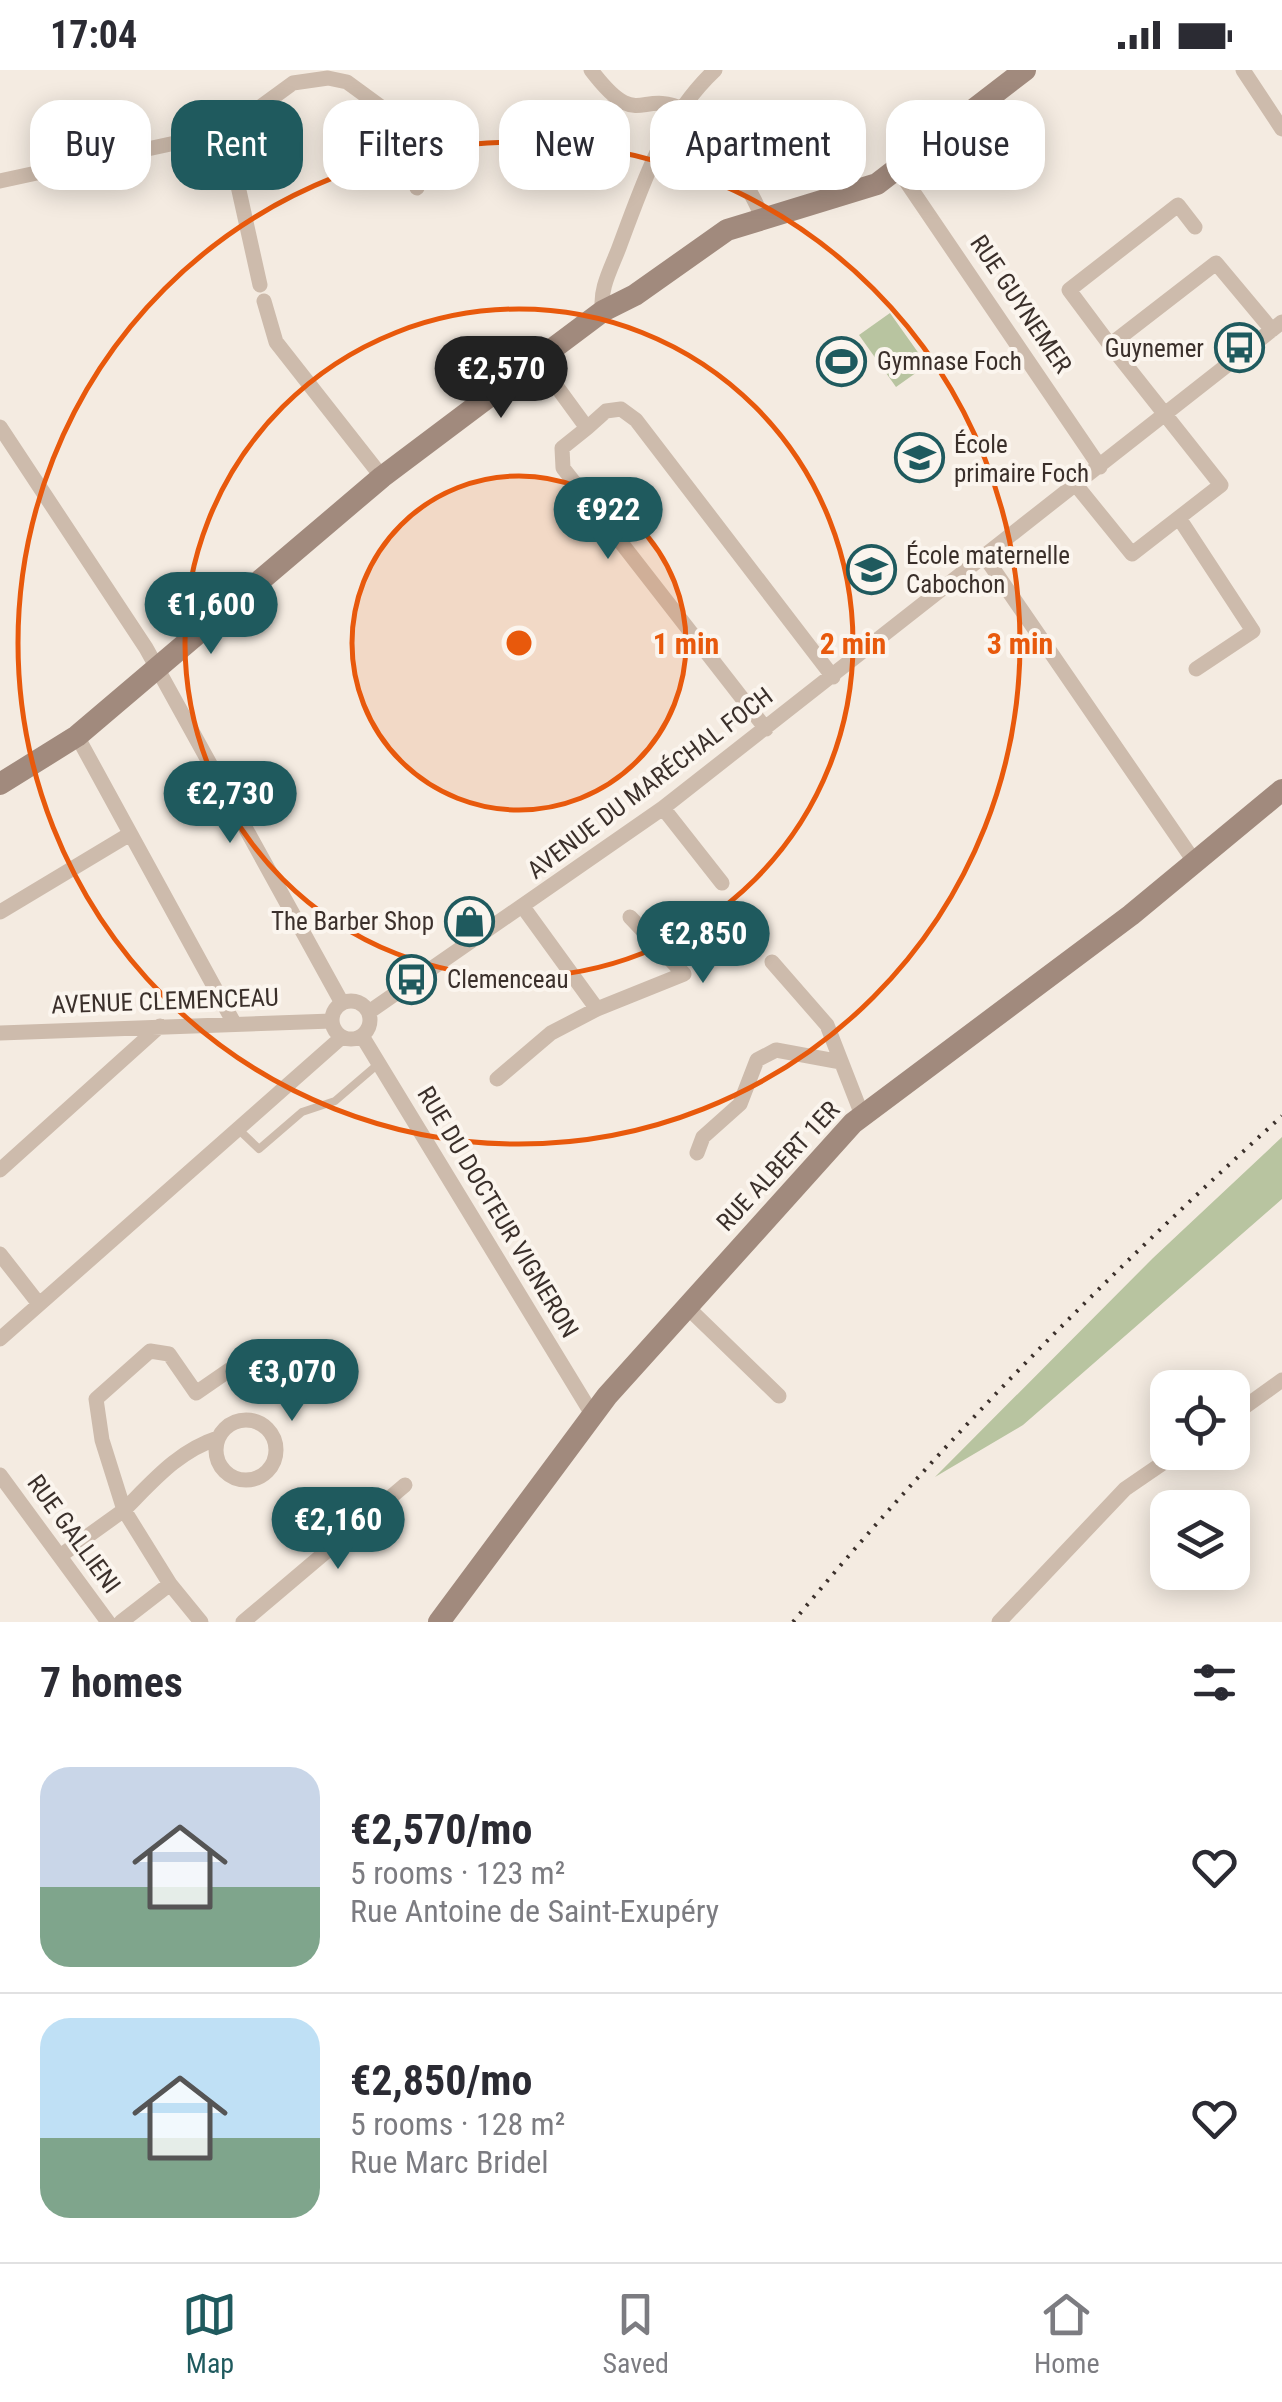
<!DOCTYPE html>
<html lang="en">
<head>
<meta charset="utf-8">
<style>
	:root { --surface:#fff; --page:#f7f7f7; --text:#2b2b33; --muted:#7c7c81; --line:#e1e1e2; --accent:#1f5a5e }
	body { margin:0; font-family:"Roboto Condensed",sans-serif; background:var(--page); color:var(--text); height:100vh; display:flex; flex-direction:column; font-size:38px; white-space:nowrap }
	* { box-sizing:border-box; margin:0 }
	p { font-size:32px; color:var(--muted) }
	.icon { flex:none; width:55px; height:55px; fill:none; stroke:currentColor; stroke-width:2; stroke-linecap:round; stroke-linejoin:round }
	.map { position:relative; height:1552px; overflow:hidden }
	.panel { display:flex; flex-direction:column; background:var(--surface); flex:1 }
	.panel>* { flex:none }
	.hud { position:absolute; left:30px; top:30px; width:1222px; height:90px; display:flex; gap:20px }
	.tools { position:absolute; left:1150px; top:1300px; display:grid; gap:20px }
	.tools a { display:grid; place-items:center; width:100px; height:100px; border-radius:20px; background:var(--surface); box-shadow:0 5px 25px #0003; font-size:50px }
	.price { position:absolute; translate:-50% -85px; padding:0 22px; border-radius:35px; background:var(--accent); color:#fff; font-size:32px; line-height:65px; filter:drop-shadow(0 2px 5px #0008) }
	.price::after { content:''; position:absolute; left:50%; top:60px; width:30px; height:22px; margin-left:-15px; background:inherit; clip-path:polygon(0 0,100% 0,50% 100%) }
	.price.active { background:#222; color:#fff }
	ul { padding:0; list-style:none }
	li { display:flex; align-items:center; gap:30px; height:250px; padding:0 40px }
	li+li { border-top:2px solid var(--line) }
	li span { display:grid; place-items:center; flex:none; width:280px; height:200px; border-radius:30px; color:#555 }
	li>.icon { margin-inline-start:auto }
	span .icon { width:120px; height:120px; fill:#fffc; stroke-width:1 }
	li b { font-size:42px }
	h2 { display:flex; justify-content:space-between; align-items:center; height:120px; padding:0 40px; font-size:42px }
	.chip { padding:0 35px; border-radius:30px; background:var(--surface); box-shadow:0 5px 25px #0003; font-size:35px; line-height:90px }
	.chip.active { background:var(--accent); color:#fff }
	.status { display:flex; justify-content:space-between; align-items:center; height:70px; padding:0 50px; background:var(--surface); direction:ltr }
	.status svg { height:28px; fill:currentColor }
	.dock { display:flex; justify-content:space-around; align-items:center; height:140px; border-top:2px solid var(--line); background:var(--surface); font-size:28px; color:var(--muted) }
	.dock a { display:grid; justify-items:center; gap:5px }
	.dock .active { color:var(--accent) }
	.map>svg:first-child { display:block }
	.green { fill:#b8c4a0 }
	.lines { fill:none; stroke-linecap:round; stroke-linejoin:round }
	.lane { stroke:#cdbbac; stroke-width:8 }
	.street { stroke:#cdbbac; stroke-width:15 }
	.secondary { stroke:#a18a7d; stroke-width:22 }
	.rail { stroke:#3b302b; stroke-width:4; stroke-dasharray:2.5 8; stroke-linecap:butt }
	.ring { fill:none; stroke:#e8590c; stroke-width:5 }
	.labels { text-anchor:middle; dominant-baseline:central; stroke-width:8; stroke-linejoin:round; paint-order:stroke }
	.street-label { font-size:25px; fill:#3b302b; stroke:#fbf5ee }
	.poi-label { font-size:25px; fill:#3b302b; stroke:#fbf5ee; text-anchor:start }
	.centre { fill:#e8590c; stroke:#fbf5ee; stroke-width:5 }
	.ring-label { font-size:30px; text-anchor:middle; font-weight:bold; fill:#e8590c; stroke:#fbf5ee; stroke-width:8; stroke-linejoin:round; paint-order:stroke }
</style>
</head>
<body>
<div class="status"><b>17:04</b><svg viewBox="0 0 49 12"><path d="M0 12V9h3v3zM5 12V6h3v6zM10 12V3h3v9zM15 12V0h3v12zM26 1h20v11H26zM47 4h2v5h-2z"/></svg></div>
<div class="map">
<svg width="1282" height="1552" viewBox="0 0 1282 1552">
	<rect width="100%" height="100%" fill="#f4ebe1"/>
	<path class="green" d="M890 243 927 295 896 317 859 265Z
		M1282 1067V1129L1023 1355 935 1407 1153 1188Z"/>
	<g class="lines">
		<path class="lane" d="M238 1059 259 1079 302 1042 335 1031 377 995"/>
		<path class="street" d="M591 0C639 63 638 18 685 40 707 51 756 125 762 149
			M1243 0 1282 59
			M226 62 293 13 328 8 347 12 388 42 417 118
			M899 101 1100 397
			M0 111 226 62 260 215
			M264 231 276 272 382 407
			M603 241C598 220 613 195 620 175 644 111 664 48 715 0
			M1110 275 1069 220 1178 135 1195 157
			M538 291 587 358 562 378 563 398 766 659
			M0 357 146 578 342 933
			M587 358 606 341 621 339 636 350 833 607
			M1076 415 1132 484 1221 415 1110 275 1216 193 1272 260
			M1179 448 1253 561 1196 599
			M985 487 1196 794
			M77 666 234 953
			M663 738 722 813
			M0 842 130 764
			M772 892 827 955 862 1045
			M332 950a19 19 0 1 1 38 0a19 19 0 1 1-38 0Z
			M597 939 684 904 630 847
			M369 942 663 738 1282 252
			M0 963 332 951
			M362 966 592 1344
			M497 1009 551 963 597 939 523 837
			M697 1083 703 1067 740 1034 757 990 776 980 841 992
			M0 1100 160 956
			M0 1184 39 1234
			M685 1235 779 1326
			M0 1269 342 967
			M1232 1346 1282 1310
			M216 1380a30 30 0 1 1 60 0a30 30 0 1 1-60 0Z
			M218 1368C178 1381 153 1411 124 1440L102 1370 96 1329 150 1281 169 1284 196 1323 238 1294
			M0 1405 108 1552
			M60 1486 124 1440 170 1514 121 1552
			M170 1514 201 1552
			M243 1552 405 1415
			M999 1552 1125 1419 1179 1382"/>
		<path class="secondary" d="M0 714 77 666 382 407 603 241 635 225 727 160 877 114 1025 0
			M439 1552 607 1326 853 1053 1131 845 1282 720"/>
		<path class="rail" d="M793 1552C943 1370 1108 1204 1282 1046"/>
	</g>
	<circle cx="519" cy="573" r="167" fill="#e8590c" fill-opacity=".12"/>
	<g class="ring">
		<circle cx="519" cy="573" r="167"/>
		<circle cx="519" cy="573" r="334"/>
		<circle cx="519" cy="573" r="501"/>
	</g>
	<defs>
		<symbol id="bus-ring" viewBox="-11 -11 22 22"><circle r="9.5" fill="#fbf5ee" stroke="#1f5a5e" stroke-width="1.5"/><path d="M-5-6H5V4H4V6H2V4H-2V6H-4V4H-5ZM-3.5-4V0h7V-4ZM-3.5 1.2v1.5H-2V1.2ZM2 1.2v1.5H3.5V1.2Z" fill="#1f5a5e"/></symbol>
		<symbol id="stadium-ring" viewBox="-11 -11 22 22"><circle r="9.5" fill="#fbf5ee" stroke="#1f5a5e" stroke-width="1.5"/><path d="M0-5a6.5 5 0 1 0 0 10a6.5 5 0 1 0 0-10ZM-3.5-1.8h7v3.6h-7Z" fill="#1f5a5e"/></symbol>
		<symbol id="school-ring" viewBox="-11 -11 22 22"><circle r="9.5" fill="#fbf5ee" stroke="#1f5a5e" stroke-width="1.5"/><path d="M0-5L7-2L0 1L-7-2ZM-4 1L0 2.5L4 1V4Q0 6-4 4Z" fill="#1f5a5e"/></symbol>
		<symbol id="shop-ring" viewBox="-11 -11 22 22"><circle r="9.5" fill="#fbf5ee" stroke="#1f5a5e" stroke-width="1.5"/><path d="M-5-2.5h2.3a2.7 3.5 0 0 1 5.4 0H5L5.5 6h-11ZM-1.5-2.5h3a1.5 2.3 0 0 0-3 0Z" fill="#1f5a5e"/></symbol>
	</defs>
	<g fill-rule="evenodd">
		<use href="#bus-ring" x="1212" y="250" width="55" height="55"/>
		<use href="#stadium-ring" x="814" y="264" width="55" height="55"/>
		<use href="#school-ring" x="892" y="360" width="55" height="55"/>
		<use href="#school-ring" x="844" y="472" width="55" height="55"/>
		<use href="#shop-ring" x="442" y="824" width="55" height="55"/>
		<use href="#bus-ring" x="384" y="882" width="55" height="55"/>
	</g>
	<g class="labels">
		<g class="street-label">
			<text transform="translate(1021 234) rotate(56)">RUE GUYNEMER</text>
			<text transform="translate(650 713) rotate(-37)">AVENUE DU MARÉCHAL FOCH</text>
			<text transform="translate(165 931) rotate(-2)">AVENUE CLEMENCEAU</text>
			<text transform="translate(778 1096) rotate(-47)">RUE ALBERT 1ER</text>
			<text transform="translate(498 1142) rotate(59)">RUE DU DOCTEUR VIGNERON</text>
			<text transform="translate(74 1464) rotate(54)">RUE GALLIENI</text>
		</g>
		<g class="poi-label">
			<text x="1204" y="278" text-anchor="end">Guynemer</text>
			<text x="877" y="291">Gymnase Foch</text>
			<text x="954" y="374">École<tspan x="954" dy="29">primaire Foch</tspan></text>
			<text x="906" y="485">École maternelle<tspan x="906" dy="29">Cabochon</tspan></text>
			<text x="434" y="851" text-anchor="end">The Barber Shop</text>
			<text x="447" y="909">Clemenceau</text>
		</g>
	</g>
	<circle cx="519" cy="573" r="15" class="centre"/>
	<g class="ring-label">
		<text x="686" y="584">1 min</text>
		<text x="853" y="584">2 min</text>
		<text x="1020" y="584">3 min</text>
	</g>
</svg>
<div class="tools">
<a><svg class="icon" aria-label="locate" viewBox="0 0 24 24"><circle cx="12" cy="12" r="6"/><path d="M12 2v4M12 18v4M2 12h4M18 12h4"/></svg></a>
<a><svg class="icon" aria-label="layers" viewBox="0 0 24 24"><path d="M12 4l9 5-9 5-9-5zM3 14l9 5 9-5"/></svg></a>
</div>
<b class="price active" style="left:501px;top:351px">€2,570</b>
<b class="price" style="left:608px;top:492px">€922</b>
<b class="price" style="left:211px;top:587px">€1,600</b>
<b class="price" style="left:230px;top:776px">€2,730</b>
<b class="price" style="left:703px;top:916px">€2,850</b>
<b class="price" style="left:292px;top:1354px">€3,070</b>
<b class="price" style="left:338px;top:1502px">€2,160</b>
<div class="hud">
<a class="chip">Buy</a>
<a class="chip active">Rent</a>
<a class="chip">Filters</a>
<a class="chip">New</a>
<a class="chip">Apartment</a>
<a class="chip">House</a>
</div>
</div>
<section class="panel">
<h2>7 homes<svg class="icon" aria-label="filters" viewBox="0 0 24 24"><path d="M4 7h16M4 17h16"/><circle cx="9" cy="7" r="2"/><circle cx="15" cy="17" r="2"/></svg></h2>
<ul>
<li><span style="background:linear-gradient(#c9d6e8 60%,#7fa58c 0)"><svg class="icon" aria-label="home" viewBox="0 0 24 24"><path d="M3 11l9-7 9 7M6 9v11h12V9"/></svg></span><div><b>€2,570/mo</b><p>5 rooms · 123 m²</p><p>Rue Antoine de Saint-Exupéry</p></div><svg class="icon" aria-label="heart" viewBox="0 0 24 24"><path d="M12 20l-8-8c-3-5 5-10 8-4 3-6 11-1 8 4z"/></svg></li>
<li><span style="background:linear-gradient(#bfe0f5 60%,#7fa58c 0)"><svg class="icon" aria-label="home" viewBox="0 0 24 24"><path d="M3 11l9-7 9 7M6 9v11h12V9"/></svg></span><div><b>€2,850/mo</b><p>5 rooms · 128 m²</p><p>Rue Marc Bridel</p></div><svg class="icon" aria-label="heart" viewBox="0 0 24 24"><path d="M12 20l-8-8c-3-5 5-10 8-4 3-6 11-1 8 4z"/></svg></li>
</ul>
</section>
<nav class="dock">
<a class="active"><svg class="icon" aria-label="map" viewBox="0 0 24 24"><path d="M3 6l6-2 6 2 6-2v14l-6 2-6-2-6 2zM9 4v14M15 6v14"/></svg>Map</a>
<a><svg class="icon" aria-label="saved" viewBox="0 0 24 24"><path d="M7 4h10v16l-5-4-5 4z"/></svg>Saved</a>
<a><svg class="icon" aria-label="home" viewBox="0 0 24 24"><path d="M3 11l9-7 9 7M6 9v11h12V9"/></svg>Home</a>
</nav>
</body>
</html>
